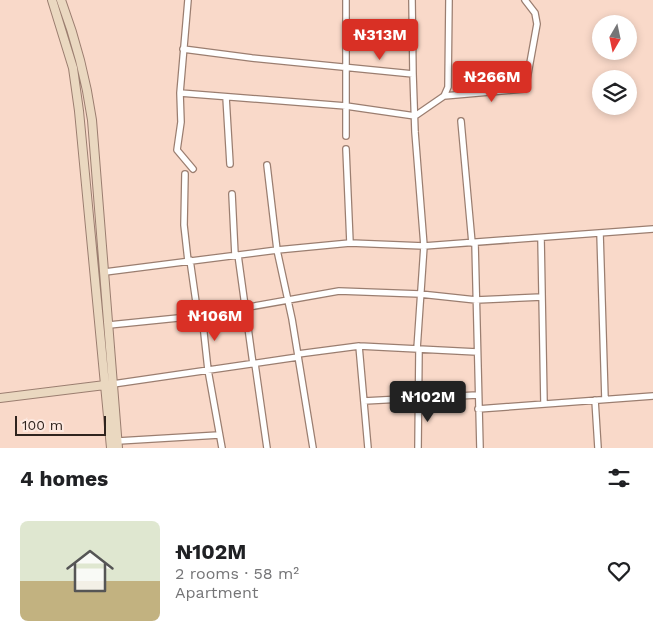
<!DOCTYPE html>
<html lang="en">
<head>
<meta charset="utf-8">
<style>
	:root { --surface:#fff; --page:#f2f2f2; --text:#202124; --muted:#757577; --line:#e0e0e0; --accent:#d93025 }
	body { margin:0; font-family:"Work Sans",sans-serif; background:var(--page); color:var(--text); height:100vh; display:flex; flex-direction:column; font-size:19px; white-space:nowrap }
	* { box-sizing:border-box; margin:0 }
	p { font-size:16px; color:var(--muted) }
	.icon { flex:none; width:28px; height:28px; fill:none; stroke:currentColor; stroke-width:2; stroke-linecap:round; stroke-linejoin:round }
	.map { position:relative; height:448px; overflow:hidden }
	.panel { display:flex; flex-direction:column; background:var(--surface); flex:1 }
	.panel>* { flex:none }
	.needle { width:32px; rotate:189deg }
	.buttons { position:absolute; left:592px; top:15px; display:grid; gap:10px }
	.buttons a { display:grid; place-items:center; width:45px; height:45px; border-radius:50%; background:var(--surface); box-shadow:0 2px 8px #0003; font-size:25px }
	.scale { position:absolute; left:15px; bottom:12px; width:91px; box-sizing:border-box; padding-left:5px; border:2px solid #2f241e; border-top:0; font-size:14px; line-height:18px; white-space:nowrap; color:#2f241e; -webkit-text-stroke:4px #fde9e0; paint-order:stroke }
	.price { position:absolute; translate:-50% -42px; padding:0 11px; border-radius:5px; background:var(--accent); color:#fff; font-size:16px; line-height:32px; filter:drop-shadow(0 1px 2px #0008) }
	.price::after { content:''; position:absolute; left:50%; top:30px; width:15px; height:11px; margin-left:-8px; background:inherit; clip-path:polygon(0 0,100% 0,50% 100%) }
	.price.selected { background:#222; color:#fff }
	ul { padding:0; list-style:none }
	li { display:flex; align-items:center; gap:15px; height:125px; padding:0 20px }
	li+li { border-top:1px solid var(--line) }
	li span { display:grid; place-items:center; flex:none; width:140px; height:100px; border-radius:8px; color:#555 }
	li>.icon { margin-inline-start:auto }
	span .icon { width:60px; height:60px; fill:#fffc; stroke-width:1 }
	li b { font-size:21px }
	h2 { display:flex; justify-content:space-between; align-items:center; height:60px; padding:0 20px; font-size:21px }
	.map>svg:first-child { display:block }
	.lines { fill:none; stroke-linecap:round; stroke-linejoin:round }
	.street-casing { stroke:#9b7e70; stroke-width:8 }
	.secondary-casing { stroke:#9b7e70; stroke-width:10 }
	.street { stroke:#fff; stroke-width:5.5 }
	.secondary { stroke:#ead8c0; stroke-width:8 }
</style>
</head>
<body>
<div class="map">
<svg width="653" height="448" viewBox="0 0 653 448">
	<rect width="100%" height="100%" fill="#f9d9c9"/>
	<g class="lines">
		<defs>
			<path id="street" d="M188 0 180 93 181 122 177 150 193 169
				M412 0 413 74 415 132 424 246 417 349
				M183 49 252 58 413 74
				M180 93 346 106 415 116 444 96 448 87 449 0
				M444 96 524 89 526 85 537 24 535 13 525 0
				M226 97 230 164
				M461 121 472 243
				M346 136V0
				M346 149 350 243
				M267 165 277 250 292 319 313 448
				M185 174 184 225 188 261
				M232 194 235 255
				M600 233 605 399
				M541 238 544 403
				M475 243 480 448
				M238 255 253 364
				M190 260 198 316
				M105 272 277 250 350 243 424 246 653 229
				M202 315 208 370 222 448
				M109 325 198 316 339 291 420 294 476 300 542 297
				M359 346 368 448
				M298 354 359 346 477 352
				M255 364 267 448
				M113 384 298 357
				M595 400 598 448
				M364 401 477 395
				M478 409 653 396
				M118 441 219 435
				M418 448 419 349"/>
			<path id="secondary" d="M52 0 73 68 79 111 111 448
				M61 0C76 40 86 78 92 120L118 448
				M0 398 105 385"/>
		</defs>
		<use href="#street" class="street-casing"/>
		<use href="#secondary" class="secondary-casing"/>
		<use href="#street" class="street"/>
		<use href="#secondary" class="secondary"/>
	</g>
</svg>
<div class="buttons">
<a><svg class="needle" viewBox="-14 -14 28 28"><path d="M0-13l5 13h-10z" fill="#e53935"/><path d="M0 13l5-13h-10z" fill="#757577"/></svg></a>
<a><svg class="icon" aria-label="layers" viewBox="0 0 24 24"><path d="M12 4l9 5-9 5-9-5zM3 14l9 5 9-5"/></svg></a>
</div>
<div class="scale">100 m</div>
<b class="price" style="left:380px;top:61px">₦313M</b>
<b class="price" style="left:492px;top:103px">₦266M</b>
<b class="price" style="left:215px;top:342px">₦106M</b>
<b class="price selected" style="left:428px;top:423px">₦102M</b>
</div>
<section class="panel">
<h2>4 homes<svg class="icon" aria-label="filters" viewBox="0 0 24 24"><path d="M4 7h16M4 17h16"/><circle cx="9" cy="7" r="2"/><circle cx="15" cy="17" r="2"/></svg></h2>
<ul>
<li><span style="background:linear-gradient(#dfe7d0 60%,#c2b280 0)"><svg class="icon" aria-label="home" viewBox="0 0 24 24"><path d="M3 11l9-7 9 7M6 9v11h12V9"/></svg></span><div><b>₦102M</b><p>2 rooms · 58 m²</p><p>Apartment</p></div><svg class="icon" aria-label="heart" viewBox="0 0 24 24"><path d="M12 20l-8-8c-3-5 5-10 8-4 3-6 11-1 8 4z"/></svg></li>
</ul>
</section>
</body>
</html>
